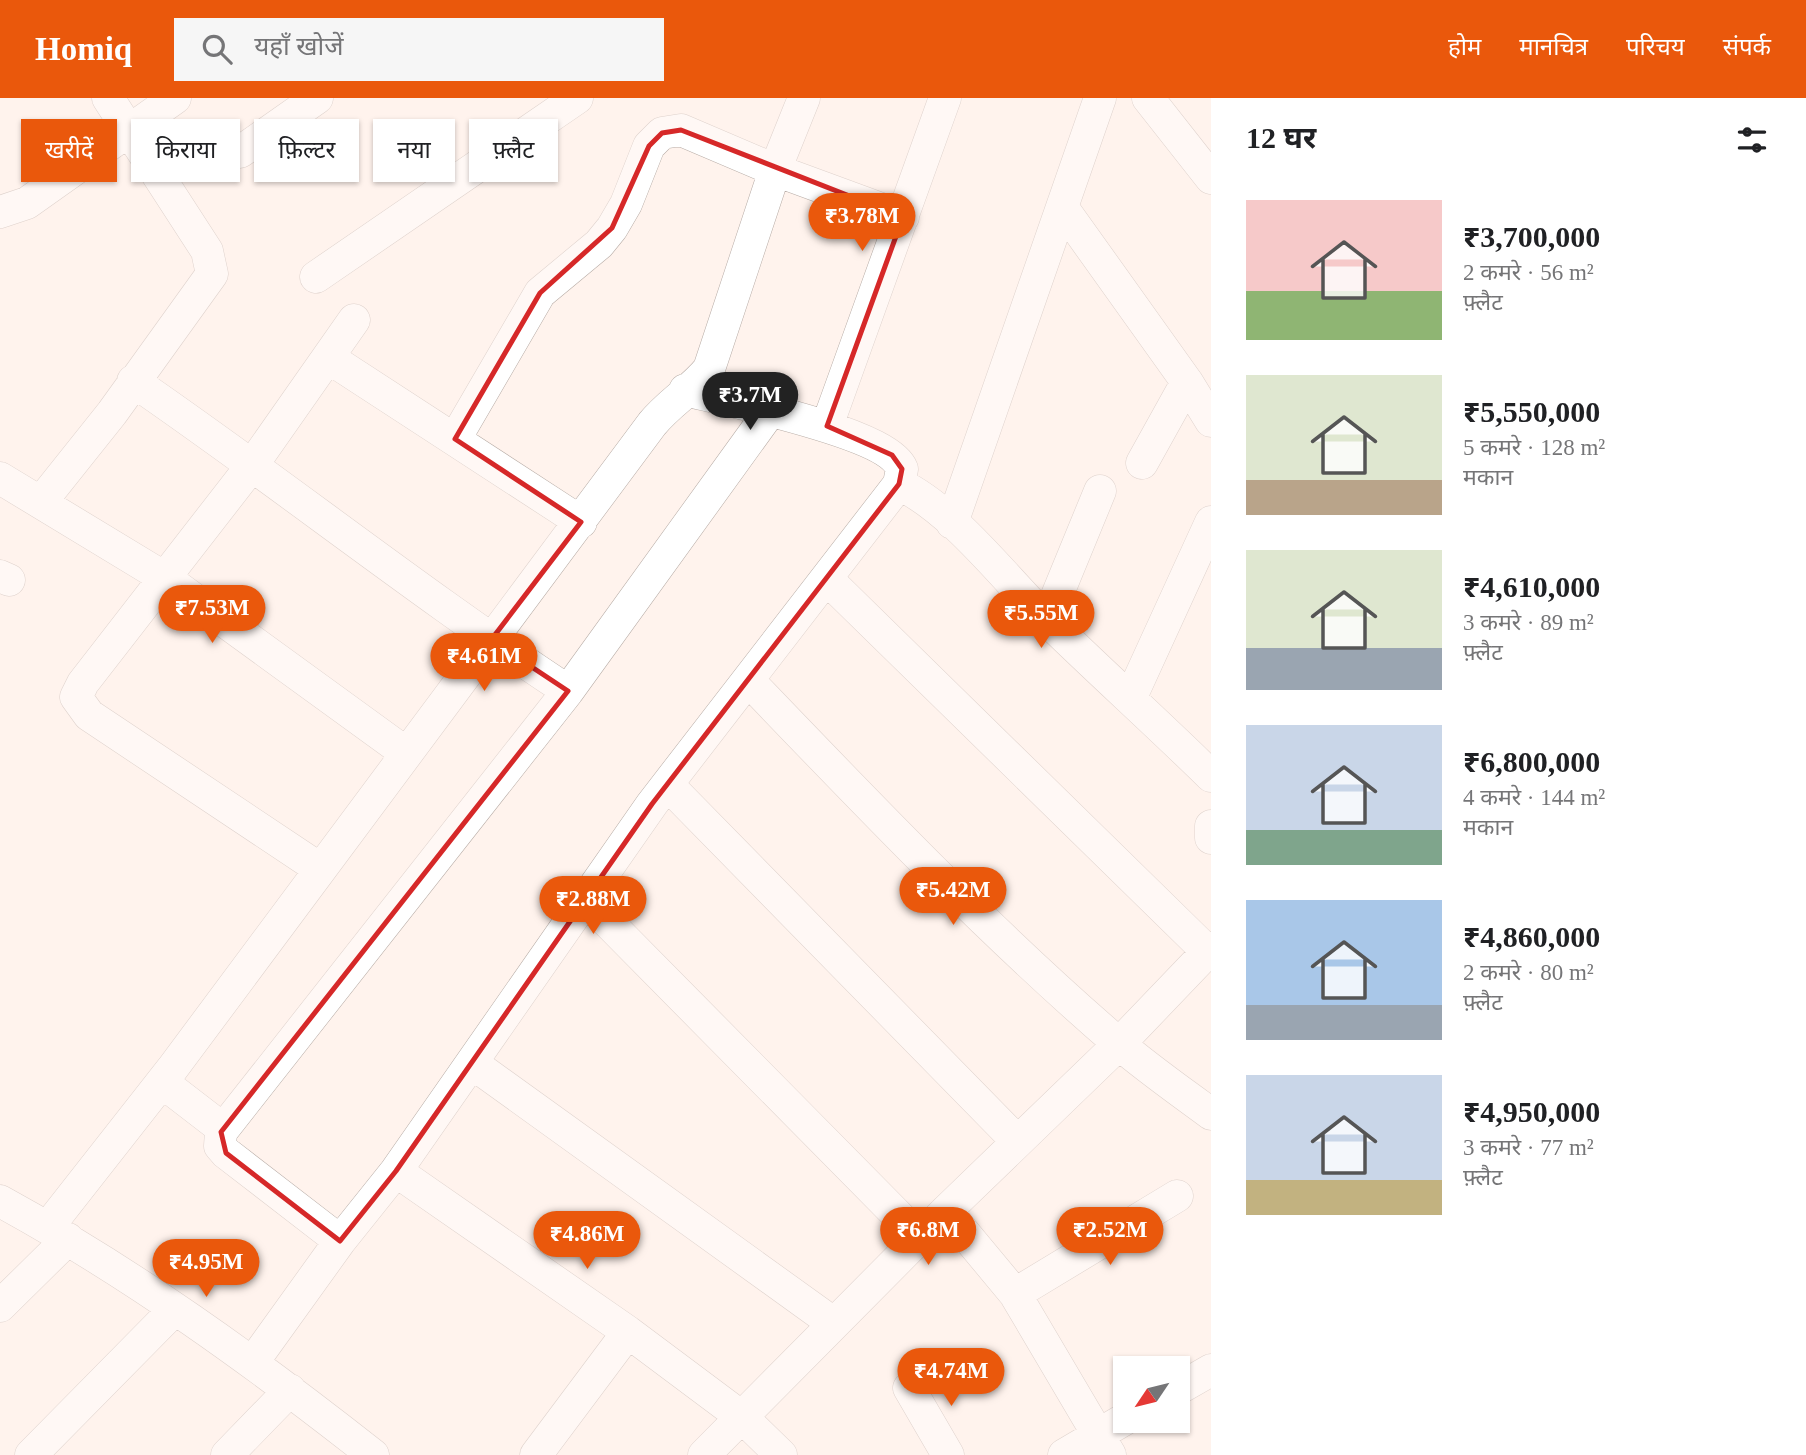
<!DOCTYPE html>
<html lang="hi">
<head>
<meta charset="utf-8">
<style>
	:root { --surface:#fff; --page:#f6f6f6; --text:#202124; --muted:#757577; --accent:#ea580c }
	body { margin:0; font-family:"Times New Roman","Noto Sans Devanagari",serif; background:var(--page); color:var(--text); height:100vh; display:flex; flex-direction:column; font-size:26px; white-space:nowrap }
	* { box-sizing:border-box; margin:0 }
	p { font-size:23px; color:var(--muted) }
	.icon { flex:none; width:38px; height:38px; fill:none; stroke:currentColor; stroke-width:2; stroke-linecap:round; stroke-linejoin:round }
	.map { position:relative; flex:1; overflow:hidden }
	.panel { display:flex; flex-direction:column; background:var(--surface); width:595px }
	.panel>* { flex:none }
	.guide { position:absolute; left:21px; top:21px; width:665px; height:63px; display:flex; gap:14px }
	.needle { width:46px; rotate:235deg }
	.tools { position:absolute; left:1113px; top:1258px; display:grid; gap:14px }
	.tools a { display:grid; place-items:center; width:77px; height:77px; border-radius:0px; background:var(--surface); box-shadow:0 2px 5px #0004; font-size:35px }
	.price { position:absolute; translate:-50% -60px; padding:0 16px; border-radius:24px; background:var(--accent); color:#fff; font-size:23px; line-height:46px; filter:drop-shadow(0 2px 4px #0008) }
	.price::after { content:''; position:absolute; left:50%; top:42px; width:21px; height:16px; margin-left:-10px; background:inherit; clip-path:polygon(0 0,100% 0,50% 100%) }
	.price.selected { background:#222; color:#fff }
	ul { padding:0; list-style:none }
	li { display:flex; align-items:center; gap:21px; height:175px; padding:0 35px }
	li span { display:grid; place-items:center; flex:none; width:196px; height:140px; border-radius:0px; color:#555 }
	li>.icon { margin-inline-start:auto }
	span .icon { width:84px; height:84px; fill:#fffc; stroke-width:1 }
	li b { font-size:30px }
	h2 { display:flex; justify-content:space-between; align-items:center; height:84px; padding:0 35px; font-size:30px }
	.chip { padding:0 24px; border-radius:0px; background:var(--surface); box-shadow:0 2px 5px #0004; font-size:24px; line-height:63px }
	.chip.selected { background:var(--accent); color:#fff }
	header { display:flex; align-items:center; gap:42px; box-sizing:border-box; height:98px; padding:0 35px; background:var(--accent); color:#fff }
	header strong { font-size:33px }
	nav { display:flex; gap:38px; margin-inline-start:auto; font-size:24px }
	.search { width:490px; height:63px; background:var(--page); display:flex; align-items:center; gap:18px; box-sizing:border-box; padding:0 24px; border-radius:0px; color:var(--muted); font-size:26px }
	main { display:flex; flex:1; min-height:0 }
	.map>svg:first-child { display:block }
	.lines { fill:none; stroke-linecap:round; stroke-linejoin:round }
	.minor-casing { stroke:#b7aca6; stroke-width:33 }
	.minor { stroke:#fff; stroke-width:32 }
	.marked { fill:none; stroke:#d62828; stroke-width:5; stroke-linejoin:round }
</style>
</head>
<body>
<header>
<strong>Homiq</strong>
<div class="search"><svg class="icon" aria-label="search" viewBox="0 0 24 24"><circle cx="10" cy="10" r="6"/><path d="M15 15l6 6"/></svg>यहाँ खोजें</div>
<nav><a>होम</a><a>मानचित्र</a><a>परिचय</a><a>संपर्क</a></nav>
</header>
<main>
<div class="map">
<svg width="1211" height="1357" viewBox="0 0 1211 1357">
	<rect width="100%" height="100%" fill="#fff3ed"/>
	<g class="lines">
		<defs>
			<path id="minor" d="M1148 0 1211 80
				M240 54 317 0
				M1062 109 1187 284 1211 323
				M0 114 27 105 175 0
				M316 179 577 0
				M329 260 581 424
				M133 283C280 384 419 495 568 593
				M827 328 945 0
				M455 341 540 195 599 146 612 130 626 106 649 48 662 35 681 32 775 72 903 119
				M1142 365 1187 284
				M0 380 165 480 406 655
				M899 386C953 412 1002 477 1044 519 1099 573 1156 624 1211 678
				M41 404 112 315 212 176 207 153 108 0
				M952 425 1100 0
				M0 478 9 482
				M827 481 1211 857
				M1047 522 1100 393
				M748 582C868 707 987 832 1118 945 1147 970 1180 993 1211 1016
				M1131 599 1211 424
				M668 687 1017 1043
				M1211 728V740
				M320 771 89 617 76 599 83 585 253 366 354 222
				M586 802 920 1140
				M472 965 833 1225
				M162 984 223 1031
				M396 1073 628 1234 743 1320 781 1357
				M0 1103C132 1175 255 1264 373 1357
				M946 1113 1015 1196 1110 1357
				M48 1129 172 971 652 326C669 305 692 292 709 271L775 72 804 0
				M340 1143 226 1055 220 1048 221 1034 568 593 771 312
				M1015 1196 1177 1098
				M0 1208 68 1141
				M253 1264 340 1143 396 1073 652 706 899 386 902 371C889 335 725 302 685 292
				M909 1290 948 1357
				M1178 1291 1211 1272
				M31 1357 175 1211
				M227 1357 290 1292
				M536 1357 628 1234
				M704 1357 946 1113 1119 946 1211 850
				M1064 1357 1125 1321"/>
		</defs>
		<use href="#minor" class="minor-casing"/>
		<use href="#minor" class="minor"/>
	</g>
	<path d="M0 0H1211V1357H0ZM681 32 903 119 827 328 892 357 902 371 899 386 652 706 396 1073 340 1143 226 1055 221 1034 568 593 491 542 581 424 455 341 540 195 612 130 649 48 662 35Z" fill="#fff3ed" fill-opacity=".55" fill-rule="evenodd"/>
	<path class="marked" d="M681 32 903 119 827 328 892 357 902 371 899 386 652 706 396 1073 340 1143 226 1055 221 1034 568 593 491 542 581 424 455 341 540 195 612 130 649 48 662 35Z"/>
</svg>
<div class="tools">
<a><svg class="needle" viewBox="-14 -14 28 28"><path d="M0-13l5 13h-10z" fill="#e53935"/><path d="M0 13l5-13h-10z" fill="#757577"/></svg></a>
</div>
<b class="price" style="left:862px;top:155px">₹3.78M</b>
<b class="price selected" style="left:750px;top:334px">₹3.7M</b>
<b class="price" style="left:212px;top:547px">₹7.53M</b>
<b class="price" style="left:1041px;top:552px">₹5.55M</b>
<b class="price" style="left:484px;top:595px">₹4.61M</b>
<b class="price" style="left:953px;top:829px">₹5.42M</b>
<b class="price" style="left:593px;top:838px">₹2.88M</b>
<b class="price" style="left:928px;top:1169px">₹6.8M</b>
<b class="price" style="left:1110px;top:1169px">₹2.52M</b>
<b class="price" style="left:587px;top:1173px">₹4.86M</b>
<b class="price" style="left:206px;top:1201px">₹4.95M</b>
<b class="price" style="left:951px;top:1310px">₹4.74M</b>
<div class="guide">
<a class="chip selected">खरीदें</a>
<a class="chip">किराया</a>
<a class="chip">फ़िल्टर</a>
<a class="chip">नया</a>
<a class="chip">फ़्लैट</a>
</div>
</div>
<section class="panel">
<h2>12 घर<svg class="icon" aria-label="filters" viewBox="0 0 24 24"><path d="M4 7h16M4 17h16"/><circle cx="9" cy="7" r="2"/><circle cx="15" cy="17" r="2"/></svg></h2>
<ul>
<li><span style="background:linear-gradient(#f6c9c9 65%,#8fb573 0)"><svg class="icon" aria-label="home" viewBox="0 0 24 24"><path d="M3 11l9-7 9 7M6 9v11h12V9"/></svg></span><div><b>₹3,700,000</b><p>2 कमरे · 56 m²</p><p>फ़्लैट</p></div></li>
<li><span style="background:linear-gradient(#dfe7d0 75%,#b9a48a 0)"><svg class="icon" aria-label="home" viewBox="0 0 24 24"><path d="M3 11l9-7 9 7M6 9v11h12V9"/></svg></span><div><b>₹5,550,000</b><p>5 कमरे · 128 m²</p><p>मकान</p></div></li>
<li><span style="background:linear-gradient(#dfe7d0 70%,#9aa5b1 0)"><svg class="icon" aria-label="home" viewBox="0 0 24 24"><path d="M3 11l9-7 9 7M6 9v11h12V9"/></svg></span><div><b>₹4,610,000</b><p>3 कमरे · 89 m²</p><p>फ़्लैट</p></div></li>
<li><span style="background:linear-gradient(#c9d6e8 75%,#7fa58c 0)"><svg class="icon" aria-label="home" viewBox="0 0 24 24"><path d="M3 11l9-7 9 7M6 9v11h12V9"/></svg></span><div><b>₹6,800,000</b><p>4 कमरे · 144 m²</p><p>मकान</p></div></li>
<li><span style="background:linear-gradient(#a9c7e8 75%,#9aa5b1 0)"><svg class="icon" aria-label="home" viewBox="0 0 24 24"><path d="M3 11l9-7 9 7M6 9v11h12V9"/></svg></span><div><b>₹4,860,000</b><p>2 कमरे · 80 m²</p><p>फ़्लैट</p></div></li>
<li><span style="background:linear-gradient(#c9d6e8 75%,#c2b280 0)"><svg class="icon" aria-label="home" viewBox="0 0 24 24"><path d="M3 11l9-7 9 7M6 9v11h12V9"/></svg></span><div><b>₹4,950,000</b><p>3 कमरे · 77 m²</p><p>फ़्लैट</p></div></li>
</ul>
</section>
</main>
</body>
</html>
